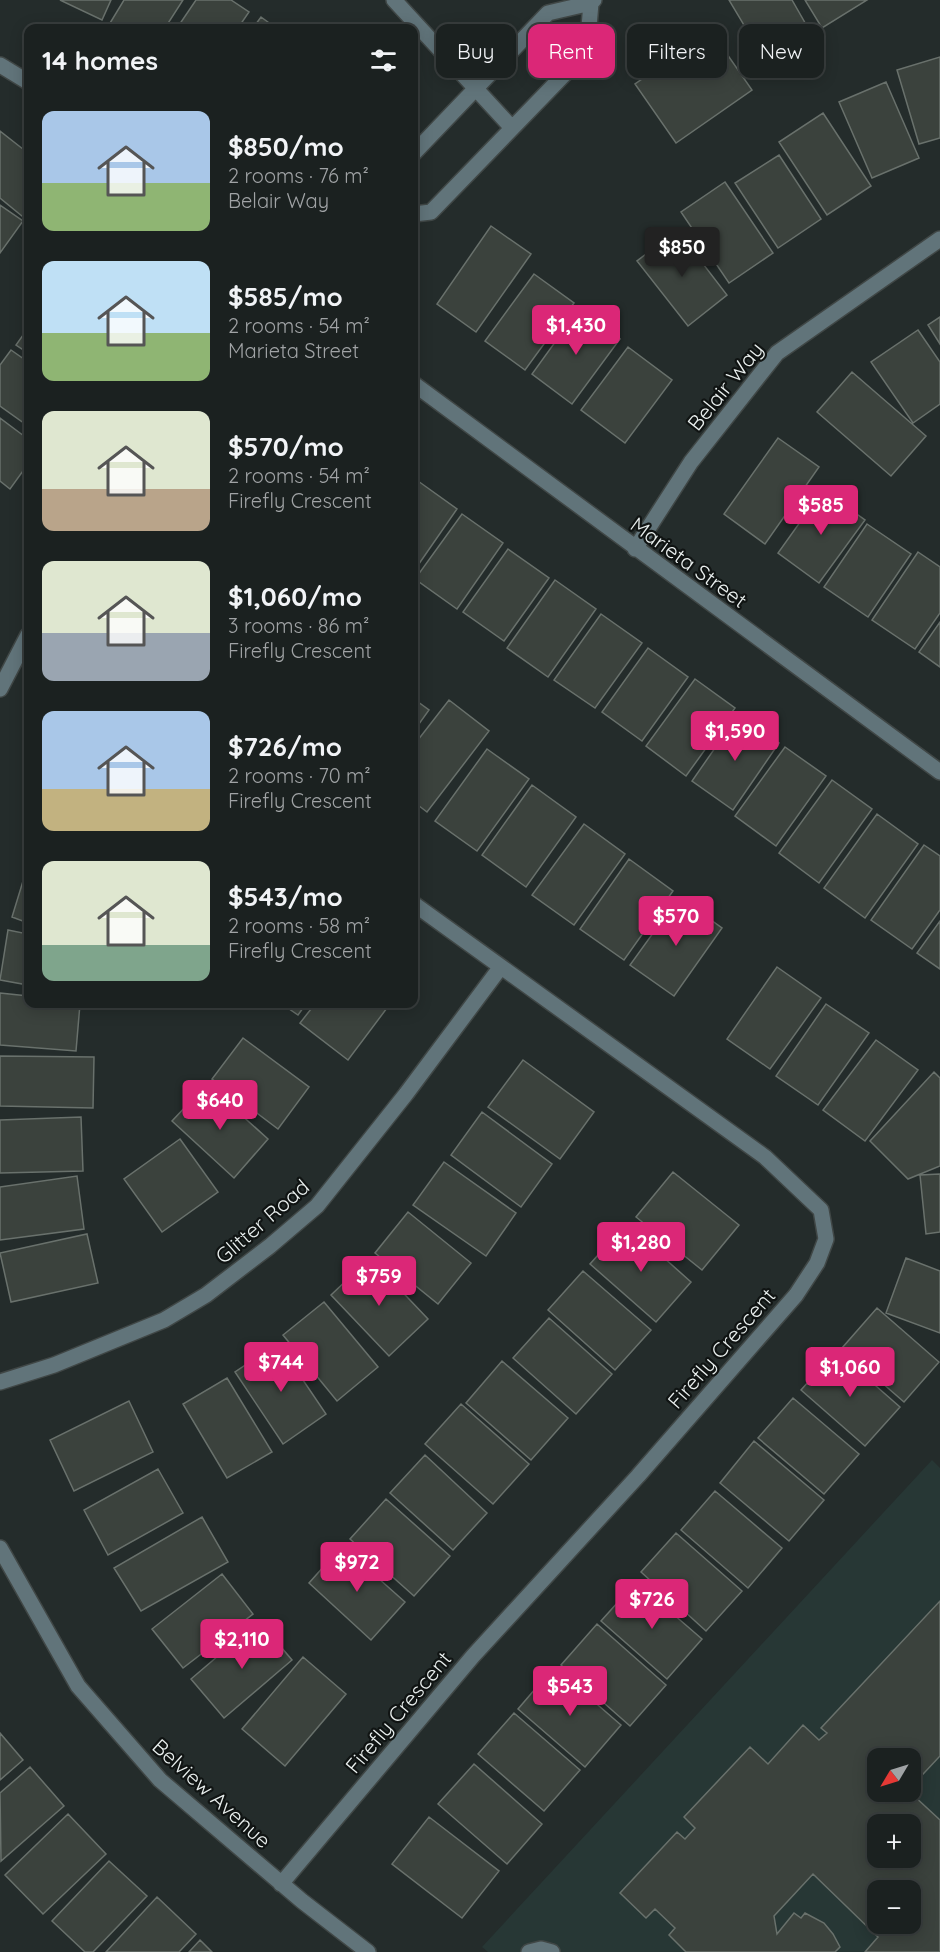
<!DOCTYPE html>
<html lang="en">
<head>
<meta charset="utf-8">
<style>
	:root { --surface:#1b2120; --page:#282e2d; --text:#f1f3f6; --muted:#a0a3a5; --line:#393e3e; --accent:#db2777 }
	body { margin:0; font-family:Quicksand,sans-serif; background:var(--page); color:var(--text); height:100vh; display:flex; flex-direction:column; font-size:22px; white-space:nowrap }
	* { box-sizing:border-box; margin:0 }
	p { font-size:20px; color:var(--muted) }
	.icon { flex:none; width:33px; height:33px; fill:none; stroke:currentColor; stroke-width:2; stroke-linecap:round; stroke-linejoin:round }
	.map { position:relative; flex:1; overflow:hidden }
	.panel { position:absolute; left:24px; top:24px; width:394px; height:984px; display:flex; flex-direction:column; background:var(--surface); border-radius:12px; box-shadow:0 3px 15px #0003,0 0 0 2px var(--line) }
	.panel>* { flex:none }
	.top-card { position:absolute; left:436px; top:24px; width:412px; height:54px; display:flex; gap:12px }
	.needle { width:39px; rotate:232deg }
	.controls { position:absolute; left:867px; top:1748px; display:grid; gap:12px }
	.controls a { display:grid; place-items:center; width:54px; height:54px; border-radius:12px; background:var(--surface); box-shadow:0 3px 15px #0003,0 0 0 2px var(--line); font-size:30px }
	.price { position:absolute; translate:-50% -51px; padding:0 14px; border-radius:6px; background:var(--accent); color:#fff; font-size:20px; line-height:39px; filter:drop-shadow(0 2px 3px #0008) }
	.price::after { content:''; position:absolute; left:50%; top:36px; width:18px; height:14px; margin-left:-9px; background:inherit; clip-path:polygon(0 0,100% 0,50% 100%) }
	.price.active { background:#222; color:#fff }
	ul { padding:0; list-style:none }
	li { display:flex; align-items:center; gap:18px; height:150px; padding:0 18px }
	li span { display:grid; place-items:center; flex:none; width:168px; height:120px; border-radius:12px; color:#555 }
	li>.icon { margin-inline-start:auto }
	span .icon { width:72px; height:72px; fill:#fffc; stroke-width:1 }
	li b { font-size:26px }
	h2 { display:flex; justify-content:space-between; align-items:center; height:72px; padding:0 18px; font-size:26px }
	.chip { padding:0 21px; border-radius:12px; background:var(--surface); box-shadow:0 3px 15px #0003,0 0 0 2px var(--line); font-size:21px; line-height:54px }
	.chip.active { background:var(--accent); color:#fff }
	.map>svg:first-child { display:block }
	.built { fill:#273735; fill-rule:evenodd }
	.building { fill:#3b423d; stroke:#69716c; stroke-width:1.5; fill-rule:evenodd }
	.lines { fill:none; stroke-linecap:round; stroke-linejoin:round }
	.minor-casing { stroke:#404746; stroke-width:18 }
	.minor { stroke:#61747a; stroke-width:15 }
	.labels { text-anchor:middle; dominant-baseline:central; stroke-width:4.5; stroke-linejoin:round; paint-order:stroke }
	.street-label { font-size:21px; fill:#eaf0ef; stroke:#101413 }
</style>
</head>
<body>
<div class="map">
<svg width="940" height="1952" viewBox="0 0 940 1952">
	<rect width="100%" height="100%" fill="#242c2b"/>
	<path class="built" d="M932 1460 940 1468V1952H488L482 1947ZM878 1758H910V1791H878ZM878 1824H910V1857H878ZM878 1890H910V1923H878Z"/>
	<path class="building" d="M60 0H111L102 20Z
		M124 0H183L165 28H107Z
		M196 0H231L249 12 238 28H177Z
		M729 0H792L812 35 766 62Z
		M805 0H867L822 28Z
		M261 17 276 28H253Z
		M711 31 752 90 676 143 635 84Z
		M940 57V138L919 144 897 70Z
		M886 82 919 158 872 178 839 102Z
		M823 113 871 186 827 215 779 142Z
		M0 131 28 153V221L0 198Z
		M779 155 821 219 778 248 735 183Z
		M725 182 773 253 729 283 681 212Z
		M0 205 23 221 0 253Z
		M491 226 531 254 476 332 437 304Z
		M677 230 727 295 688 326 637 261Z
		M534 274 574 303 525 370 485 341Z
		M579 309 620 339 572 404 532 374Z
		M940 317V344L928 325Z
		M28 328V353L16 345Z
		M918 330 940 362V404L913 423 871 362Z
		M628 347 672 380 625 443 581 410Z
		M11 350 28 362V426L0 406V365Z
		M852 372 926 436 891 476 817 412Z
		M0 418 28 439V464L10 489 0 481Z
		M778 438 819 467 765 544 724 514Z
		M418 481 457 509 414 571V487Z
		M823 490 865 520 819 583 778 553Z
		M462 514 503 543 457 609 415 579Z
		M867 524 911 554 868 617 824 587Z
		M508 549 549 578 504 641 463 612Z
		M918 552 940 567V613L915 649 872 620Z
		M555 580 596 609 548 677 507 648Z
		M601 614 642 643 595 708 554 680Z
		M940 622V667L919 652Z
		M648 648 688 677 642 741 602 712Z
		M695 679 735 708 686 776 646 746Z
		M414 699 429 710 414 731Z
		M449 700 489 731 427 812 414 802V745Z
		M738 715 779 743 733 810 692 781Z
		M785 747 826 776 776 846 735 816Z
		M487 749 529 779 477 851 435 821Z
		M832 780 872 809 819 883 779 853Z
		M532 785 576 817 526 887 482 855Z
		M877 814 918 844 865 918 824 888Z
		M584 824 625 854 574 925 532 895Z
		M924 845 940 856V910L912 949 871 920Z
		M629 859 673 891 624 960 580 929Z
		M27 868H28V923L12 917Z
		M679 897 722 928 674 996 630 965Z
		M940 921V969L917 953Z
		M8 930 28 934V985L0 980Z
		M777 967 821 998 770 1069 727 1039Z
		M0 993 28 996V1004H80L76 1051 0 1045Z
		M282 1004H306L298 1015Z
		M315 1004H390L348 1060 300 1023Z
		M826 1004 869 1033 818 1105 776 1076Z
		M243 1038 309 1087 278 1129 212 1079Z
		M876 1040 918 1070 865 1141 823 1110Z
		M0 1056 94 1057 93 1108 0 1106Z
		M523 1060 594 1112 560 1159 488 1107Z
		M934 1072 940 1078V1166L908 1179 870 1141Z
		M207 1084 268 1139 234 1178 172 1121Z
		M482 1112 552 1164 521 1207 451 1155Z
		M81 1117 83 1171 0 1173V1120Z
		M180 1139 218 1192 162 1232 124 1179Z
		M444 1162 516 1213 486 1256 413 1205Z
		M673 1172 739 1225 702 1270 636 1217Z
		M940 1174V1232L926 1234 920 1175Z
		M77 1176 84 1229 0 1240V1187Z
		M408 1212 471 1263 438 1304 375 1253Z
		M626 1224 691 1282 656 1322 590 1264Z
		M87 1234 98 1283 11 1302 0 1253Z
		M370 1258 428 1319 389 1356 331 1295Z
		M906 1258 940 1271V1333L886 1313Z
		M583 1271 651 1330 615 1370 548 1310Z
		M324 1302 378 1367 337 1401 283 1335Z
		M877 1308 939 1362 904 1402 842 1348Z
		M549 1318 612 1374 576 1414 513 1358Z
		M278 1343 326 1414 283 1444 235 1372Z
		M836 1351 900 1407 865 1446 801 1390Z
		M502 1361 568 1418 531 1460 466 1403Z
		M227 1378 272 1452 227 1478 183 1404Z
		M793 1398 859 1454 824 1494 758 1438Z
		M129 1401 153 1452 74 1491 50 1440Z
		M461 1404 529 1464 493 1504 425 1444Z
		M754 1441 824 1500 789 1541 720 1483Z
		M425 1455 487 1513 453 1550 390 1493Z
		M158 1469 183 1513 108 1555 84 1510Z
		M715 1491 782 1548 748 1588 681 1530Z
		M386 1499 450 1556 414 1596 350 1539Z
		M202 1517 228 1562 141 1611 114 1568Z
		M676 1533 742 1591 706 1631 641 1572Z
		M342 1546 405 1602 371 1640 309 1583Z
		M222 1574 253 1614 183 1668 152 1629Z
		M636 1582 702 1639 667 1679 601 1621Z
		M940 1601V1756L910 1788V1758H878V1791H907L903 1796 908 1800 913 1795 940 1820V1952H865L878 1937 813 1874 774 1916 777 1934 794 1913 801 1918 805 1913 824 1923 833 1934 840 1947 835 1952H686L669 1935 675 1928 655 1909 646 1918 620 1893 677 1832 685 1839 695 1828 684 1817 750 1747 768 1764 803 1725 819 1740 827 1733 821 1728ZM878 1824H910V1857H878ZM878 1890H910V1923H878Z
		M259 1621 292 1660 224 1718 191 1679Z
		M597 1624 666 1685 630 1726 561 1665Z
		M303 1657 346 1694 285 1766 242 1729Z
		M554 1667 621 1725 585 1767 518 1709Z
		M514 1713 580 1770 544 1811 478 1754Z
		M0 1733 23 1760 0 1780Z
		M474 1764 542 1824 507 1864 438 1804Z
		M30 1767 64 1806 1 1861 0 1793Z
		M68 1814 106 1854 43 1914 5 1875Z
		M429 1817 499 1871 462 1918 392 1864Z
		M109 1861 147 1896 93 1952H85L52 1921Z
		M157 1897 196 1934 179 1952H106Z
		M200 1940 212 1952H189Z"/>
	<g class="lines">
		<defs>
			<path id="minor" d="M394 0 512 128
				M0 65 28 82
				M414 153 548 13 591 3 594 0
				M414 214 431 212 587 51 591 3
				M414 384 940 772
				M635 549 691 462 777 353 940 239
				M0 689 28 635
				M0 1382 54 1365 164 1320 206 1295 270 1246 317 1206 406 1094 500 968
				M0 1548 78 1686 160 1780 302 1901 368 1952
				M281 1884 473 1656 638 1476 796 1295 817 1263 826 1239 821 1210 765 1157 414 904
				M529 1952 541 1949 552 1952"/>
		</defs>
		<use href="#minor" class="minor-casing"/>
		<use href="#minor" class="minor"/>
	</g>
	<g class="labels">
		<g class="street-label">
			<text transform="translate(725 386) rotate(-51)">Belair Way</text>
			<text transform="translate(689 562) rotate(36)">Marieta Street</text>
			<text transform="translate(262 1221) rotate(-41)">Glitter Road</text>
			<text transform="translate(721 1348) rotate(-49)">Firefly Crescent</text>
			<text transform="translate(398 1712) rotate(-50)">Firefly Crescent</text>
			<text transform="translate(212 1793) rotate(42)">Belview Avenue</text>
		</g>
	</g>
</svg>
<div class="controls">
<a><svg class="needle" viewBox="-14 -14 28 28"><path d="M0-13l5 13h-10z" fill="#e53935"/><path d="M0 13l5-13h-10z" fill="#a0a3a5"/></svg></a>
<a>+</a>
<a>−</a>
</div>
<b class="price active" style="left:682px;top:278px">$850</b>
<b class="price" style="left:576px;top:356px">$1,430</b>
<b class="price" style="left:821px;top:536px">$585</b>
<b class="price" style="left:735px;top:762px">$1,590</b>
<b class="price" style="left:676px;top:947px">$570</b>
<b class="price" style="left:220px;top:1131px">$640</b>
<b class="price" style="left:641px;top:1273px">$1,280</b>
<b class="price" style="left:379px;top:1307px">$759</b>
<b class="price" style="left:281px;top:1393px">$744</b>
<b class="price" style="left:850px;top:1398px">$1,060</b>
<b class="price" style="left:357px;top:1593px">$972</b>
<b class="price" style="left:652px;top:1630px">$726</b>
<b class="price" style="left:242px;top:1670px">$2,110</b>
<b class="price" style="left:570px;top:1717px">$543</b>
<div class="top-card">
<a class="chip">Buy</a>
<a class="chip active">Rent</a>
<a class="chip">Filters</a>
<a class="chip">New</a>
</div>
<section class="panel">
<h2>14 homes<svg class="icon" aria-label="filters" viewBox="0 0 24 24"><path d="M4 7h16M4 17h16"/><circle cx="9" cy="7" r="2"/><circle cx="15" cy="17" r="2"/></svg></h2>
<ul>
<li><span style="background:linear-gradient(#a9c7e8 60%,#8fb573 0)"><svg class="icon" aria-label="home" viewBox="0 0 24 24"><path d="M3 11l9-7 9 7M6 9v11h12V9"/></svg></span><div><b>$850/mo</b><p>2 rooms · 76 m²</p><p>Belair Way</p></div></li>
<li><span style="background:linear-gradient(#bfe0f5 60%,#8fb573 0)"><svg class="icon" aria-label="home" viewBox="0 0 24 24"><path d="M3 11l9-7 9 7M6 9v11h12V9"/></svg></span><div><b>$585/mo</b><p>2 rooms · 54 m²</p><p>Marieta Street</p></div></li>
<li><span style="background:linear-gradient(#dfe7d0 65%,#b9a48a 0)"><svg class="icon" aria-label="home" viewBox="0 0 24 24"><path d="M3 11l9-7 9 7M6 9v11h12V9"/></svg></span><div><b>$570/mo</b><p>2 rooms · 54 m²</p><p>Firefly Crescent</p></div></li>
<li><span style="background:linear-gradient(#dfe7d0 60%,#9aa5b1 0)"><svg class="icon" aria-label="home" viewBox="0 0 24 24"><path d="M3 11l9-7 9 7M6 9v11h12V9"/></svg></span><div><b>$1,060/mo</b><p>3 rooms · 86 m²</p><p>Firefly Crescent</p></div></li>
<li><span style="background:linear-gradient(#a9c7e8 65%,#c2b280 0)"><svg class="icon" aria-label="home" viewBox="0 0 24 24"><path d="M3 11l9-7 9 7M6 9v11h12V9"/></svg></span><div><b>$726/mo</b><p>2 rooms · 70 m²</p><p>Firefly Crescent</p></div></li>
<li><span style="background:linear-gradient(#dfe7d0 70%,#7fa58c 0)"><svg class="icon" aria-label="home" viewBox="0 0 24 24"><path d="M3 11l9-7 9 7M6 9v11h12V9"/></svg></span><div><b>$543/mo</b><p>2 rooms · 58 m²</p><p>Firefly Crescent</p></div></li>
</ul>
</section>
</div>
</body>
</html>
